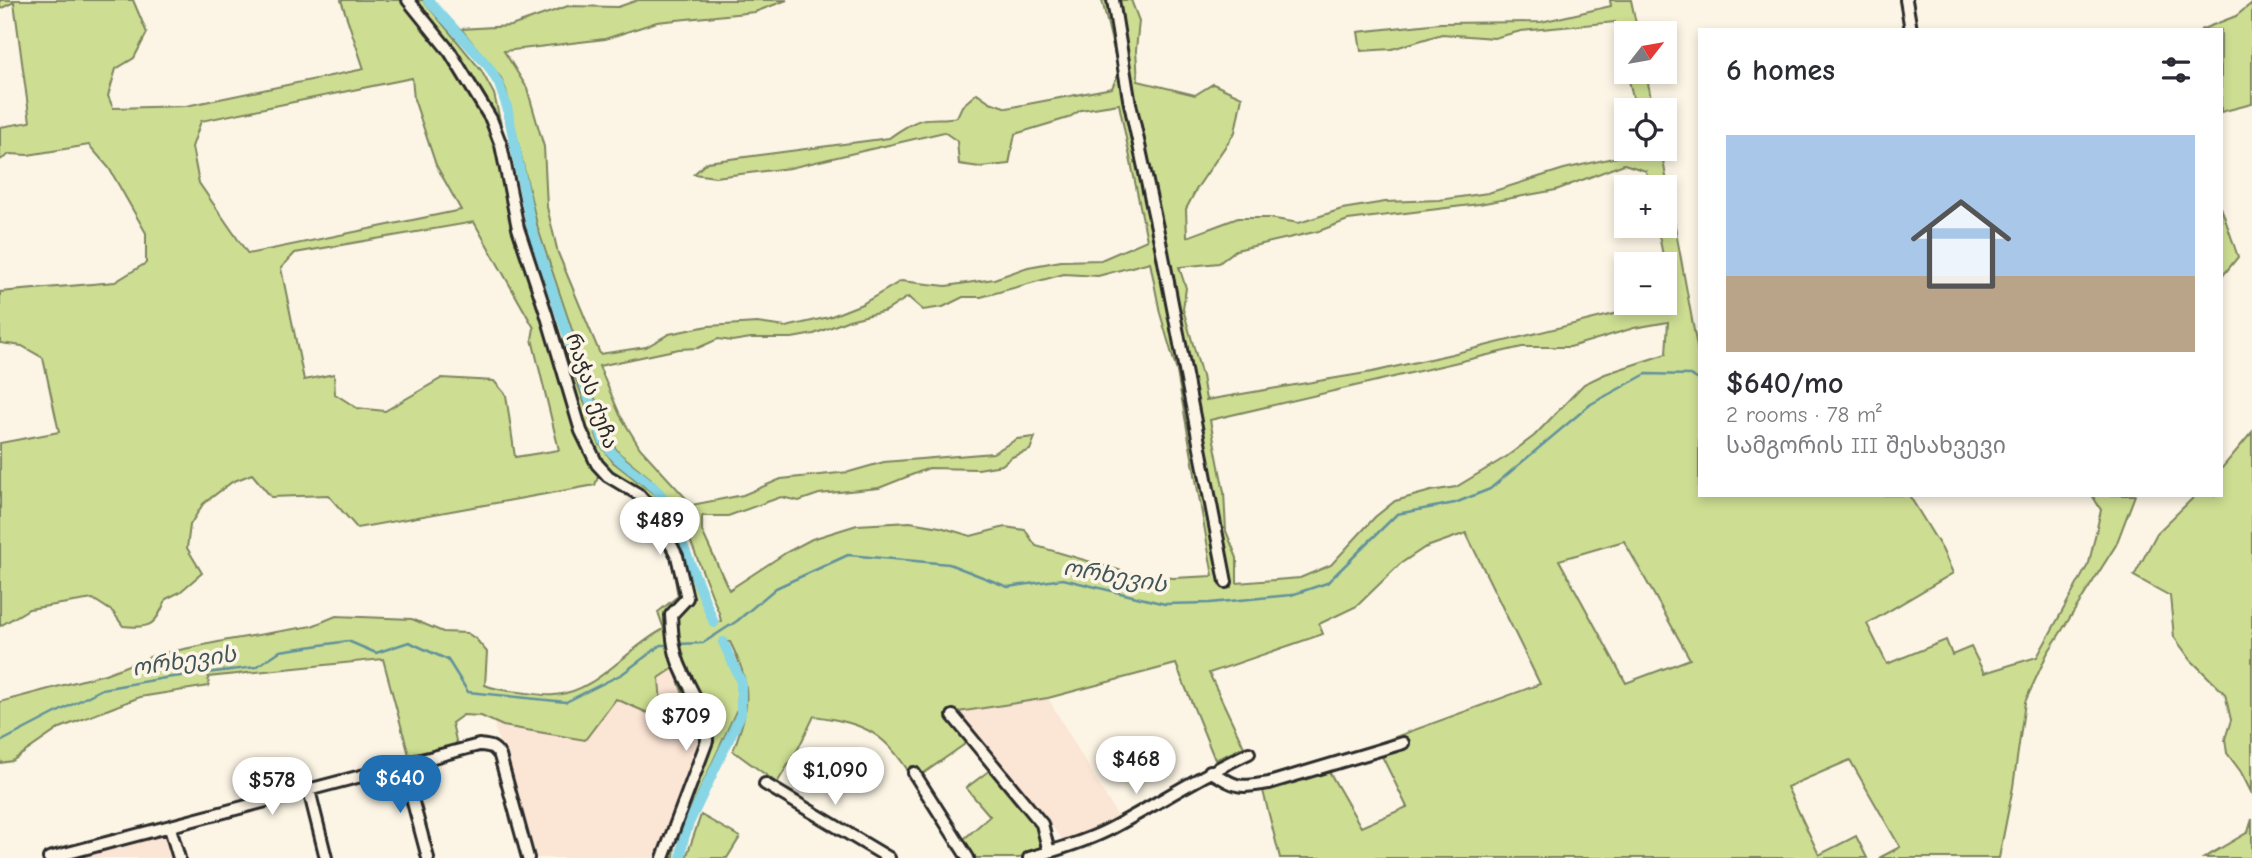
<!DOCTYPE html>
<html lang="en">
<head>
<meta charset="utf-8">
<style>
	:root { --surface:#fff; --page:#f2f2f3; --text:#2b2b33; --muted:#7c7c81; --accent:#1f6fb2 }
	body { margin:0; font-family:"Comic Neue","Noto Sans Georgian",sans-serif; background:var(--page); color:var(--text); height:100vh; display:flex; flex-direction:column; font-size:26px; white-space:nowrap }
	* { box-sizing:border-box; margin:0 }
	p { font-size:23px; color:var(--muted) }
	.icon { flex:none; width:38px; height:38px; fill:none; stroke:currentColor; stroke-width:2; stroke-linecap:round; stroke-linejoin:round }
	.map { position:relative; flex:1; overflow:hidden }
	.drawer { position:absolute; left:1698px; top:28px; width:525px; height:469px; display:flex; flex-direction:column; background:var(--surface); border-radius:0px; box-shadow:0 4px 10px #0003 }
	.drawer>* { flex:none }
	.needle { width:46px; rotate:59deg }
	.controls { position:absolute; left:1614px; top:21px; display:grid; gap:14px }
	.controls a { display:grid; place-items:center; width:63px; height:63px; border-radius:0px; background:var(--surface); box-shadow:0 4px 10px #0003; font-size:35px }
	.price { position:absolute; translate:-50% -60px; padding:0 16px; border-radius:24px; background:#fff; color:#222; font-size:23px; line-height:46px; filter:drop-shadow(0 2px 4px #0008) }
	.price::after { content:''; position:absolute; left:50%; top:42px; width:21px; height:16px; margin-left:-10px; background:inherit; clip-path:polygon(0 0,100% 0,50% 100%) }
	.price.current { background:var(--accent); color:#fff }
	ul { padding:0; list-style:none }
	li { display:grid; align-content:center; gap:14px; height:371px; padding:0 28px }
	li span { display:grid; place-items:center; height:217px; border-radius:0px; color:#555 }
	li>.icon { margin-inline-start:auto }
	span .icon { width:126px; height:126px; fill:#fffc; stroke-width:1 }
	li b { font-size:30px }
	h2 { display:flex; justify-content:space-between; align-items:center; height:84px; padding:0 28px; font-size:30px }
	.map>svg:first-child { display:block }
	.built { fill:#fbe5d5 }
	.green { fill:#cdde92; stroke:#7c845e; stroke-width:2; fill-rule:evenodd }
	.lines { fill:none; stroke-linecap:round; stroke-linejoin:round }
	.stream { stroke:#62919b; stroke-width:2.5 }
	.canal { stroke:#87d5e5; stroke-width:10 }
	.minor-casing { stroke:#2b2b2b; stroke-width:16 }
	.minor { stroke:#fcf5e5; stroke-width:10 }
	.labels { text-anchor:middle; dominant-baseline:central; stroke-width:7; stroke-linejoin:round; paint-order:stroke }
	.street-label { font-size:21px; fill:#2b2b2b; stroke:#fcf5e5 }
	.water-label { font-size:23px; font-style:italic; fill:#42565a; stroke:#fcf5e5 }
</style>
</head>
<body>
<div class="map">
<svg width="2252" height="858" viewBox="0 0 2252 858">
	<rect width="100%" height="100%" fill="#fcf5e5"/>
	<filter id="ink" filterUnits="userSpaceOnUse"><feTurbulence type="fractalNoise" baseFrequency=".0143" numOctaves="2"/><feDisplacementMap in="SourceGraphic" scale="14" xChannelSelector="R" yChannelSelector="G"/><feConvolveMatrix kernelMatrix="1 2 1 2 8 2 1 2 1" color-interpolation-filters="sRGB"/></filter>
	<g filter="url(#ink)">
		<path class="built" d="M674 668 695 730 704 737 660 858H533L493 721 503 726 616 699 648 713 659 678Z
			M1048 698 1118 817 1076 839 1065 842 975 737 957 712Z
			M166 835 172 858H68Z"/>
		<path class="green" d="M0 0H133L147 33 134 58 116 69 108 96 113 108 186 106 364 69 341 0H423L481 70 494 94 523 222 564 346 599 443 613 462 659 498 713 625 721 621 719 613 678 510 650 478 620 454 609 440 538 229 506 90 501 78 461 29 511 26 568 6 618 7 638 0H787L755 12 657 22 605 39 504 51 527 88 544 147 547 207 558 253 600 354 646 347 669 334 708 326 757 323 786 327 829 317 862 304 901 281 946 286 994 279 1028 267 1061 261 1101 260 1147 240 1119 104 1081 110 1068 118 1015 134 1009 164 980 167 959 164 957 141 944 132 790 168 715 177 694 174 707 162 889 138C899 131 910 123 921 120 932 117 945 120 957 117L962 106 977 93 990 102 1007 108 1112 88 1119 72 1102 0H1131L1139 21 1136 50 1138 81 1195 95 1213 84 1242 97 1235 132 1197 188 1186 209 1187 237 1238 218H1269L1299 223 1342 209 1385 202 1439 200 1488 193 1564 169 1626 155 1647 158 1646 149H1661L1699 358V495H1909L1942 549 1953 573 1867 624 1887 664 1946 640 1952 655 1971 647 1984 673 2037 657 2089 563 2101 510 2092 495H2135L2116 545 2047 654 2025 702 2013 787 1999 858H1879L1900 847 1850 760 1787 787 1819 855 1856 836 1867 858H1280L1260 779 1323 761 1361 827 1407 807 1376 744 1540 684 1466 533 1424 548 1400 564 1357 606 1319 624 1323 634 1209 673 1244 747 1215 760 1176 664 1048 698 958 712 975 737 914 780C885 733 868 724 814 716L799 747 777 783 733 751C750 705 753 687 730 642H720C731 669 741 676 738 707L675 844 674 858H668L711 742 695 730 674 668 659 678 661 704 648 713 616 699 585 740 503 726 481 716 463 715 452 723 457 745 409 755 383 659 208 677 209 686 140 697 60 728 12 761 0 763V702L105 674 155 655 228 640 312 626 336 616 412 619 443 632 467 633 476 639 487 652 485 685C498 691 513 691 527 693 536 694 545 696 554 695 596 693 628 647 664 629L658 612 678 596C675 581 673 564 668 548 657 514 627 493 599 474L595 485 357 528 328 495 271 497 252 474 232 482 203 504 190 525 187 548 202 573 180 592 166 599C156 625 151 629 123 626L113 612 93 599 29 609 0 626V443L59 432 43 358 22 346 0 343V292L115 282 146 263V233L109 168 89 145 28 155 10 154 0 160V127L30 122 14 2 0 9ZM412 78 414 99 436 165 461 210 248 254 199 183 192 147 201 121ZM1624 164 1646 171 1650 187H1664V226H1657L1673 304 1646 306 1452 354 1372 372 1206 400 1202 376 1183 309 1186 288 1179 267 1219 263 1236 250 1319 231 1348 220 1479 204 1556 190ZM474 222 534 328 532 339 559 450 515 457 506 395 494 381 442 378 385 411 357 408 335 394 334 374 304 380 281 268 295 253ZM1150 262 1160 313 1177 372 1213 576 1173 578 1129 573 1036 546 1025 530 1005 527 971 536 940 527 910 522 857 525 812 539 787 552 729 590 702 531V516H728L781 497 799 501 819 494 879 488 929 468 978 469 1002 465 1012 457 1030 450 1035 437 1017 439 993 453 884 462 849 472 781 479 743 495 692 505 640 448 620 415 599 366 679 349 698 348 718 339 732 341 751 338H792L814 334 849 320 886 311 908 297 923 310 943 307 963 297H981L1064 274 1098 276ZM1668 322 1666 354 1605 374 1584 384 1534 436 1506 457 1456 487 1431 491 1395 501 1375 517 1331 565 1300 578 1237 583V558L1226 531 1224 492 1210 420 1522 347H1570L1634 328ZM1624 541 1690 659 1626 683 1559 560Z
			M1610 0H1631L1638 33H1626V65L1615 22 1521 31 1494 38 1442 34 1392 49 1361 51 1358 32 1440 23 1541 22 1611 6Z
			M2252 3V104L2221 112V30H2200L2236 16Z
			M1627 72H1646L1653 110H1636Z
			M2221 207 2238 257 2221 278Z
			M2252 432V794L2241 772 2227 753 2225 739 2231 720 2225 694 2191 660 2174 637 2170 596 2134 576 2157 533 2196 495H2221V469Z
			M990 770C1007 789 1077 850 1018 858 1004 858 988 858 974 858L964 839 990 816 966 788Z
			M701 815 740 837 727 858H686Z
			M2252 819V858H2204L2248 832Z"/>
		<g class="lines">
			<path class="stream" d="M677 644 703 643 737 621 776 588 848 555 949 564 1008 587 1063 579 1165 604 1210 603 1291 595 1327 583 1397 514 1455 503 1490 489 1591 404 1646 374 1690 375 1699 380
				M0 742 102 689 165 678 256 667 280 651 348 641 376 653 409 642 448 660 468 692 566 702 622 674 661 645H670"/>
			<path class="canal" d="M428 0 488 66 499 84 507 107 532 230 603 440C618 467 648 476 665 500L714 623
				M681 858 683 841 689 823 741 714V681L723 642"/>
			<defs>
				<path id="minor" d="M408 0 450 52 491 119 501 145 518 228 546 313 581 431 597 464 608 476 638 494 654 512 677 556 687 598 671 615C672 631 673 649 679 664 690 691 707 711 707 741L663 858
					M1113 0 1129 99 1161 246 1226 582
					M1906 0 1911 30
					M953 716 1042 824 1049 852
					M403 765 428 858
					M1210 771C1238 788 1237 788 1269 783L1403 743
					M914 773 968 858
					M765 784 889 858
					M309 790 326 858
					M170 828 179 858
					M49 858 479 745C490 746 494 746 500 756L528 858
					M1029 858C1055 850 1082 843 1106 831 1154 806 1199 776 1249 753"/>
			</defs>
			<use href="#minor" class="minor-casing"/>
			<use href="#minor" class="minor"/>
		</g>
	</g>
	<g class="labels">
		<g class="street-label">
			<text transform="translate(592 391) rotate(71)">რაჭას ქუჩა</text>
		</g>
		<g class="water-label">
			<text transform="translate(1115 576) rotate(10)">ორხევის</text>
			<text transform="translate(184 661) rotate(-8)">ორხევის</text>
		</g>
	</g>
</svg>
<div class="controls">
<a><svg class="needle" viewBox="-14 -14 28 28"><path d="M0-13l5 13h-10z" fill="#e53935"/><path d="M0 13l5-13h-10z" fill="#7c7c81"/></svg></a>
<a><svg class="icon" aria-label="locate" viewBox="0 0 24 24"><circle cx="12" cy="12" r="6"/><path d="M12 2v4M12 18v4M2 12h4M18 12h4"/></svg></a>
<a>+</a>
<a>−</a>
</div>
<b class="price" style="left:660px;top:557px">$489</b>
<b class="price" style="left:686px;top:753px">$709</b>
<b class="price" style="left:1136px;top:796px">$468</b>
<b class="price" style="left:835px;top:807px">$1,090</b>
<b class="price current" style="left:400px;top:815px">$640</b>
<b class="price" style="left:272px;top:817px">$578</b>
<section class="drawer">
<h2>6 homes<svg class="icon" aria-label="filters" viewBox="0 0 24 24"><path d="M4 7h16M4 17h16"/><circle cx="9" cy="7" r="2"/><circle cx="15" cy="17" r="2"/></svg></h2>
<ul>
<li><span style="background:linear-gradient(#a9c7e8 65%,#b9a48a 0)"><svg class="icon" aria-label="home" viewBox="0 0 24 24"><path d="M3 11l9-7 9 7M6 9v11h12V9"/></svg></span><div><b>$640/mo</b><p>2 rooms · 78 m²</p><p>სამგორის III შესახვევი</p></div></li>
</ul>
</section>
</div>
</body>
</html>
